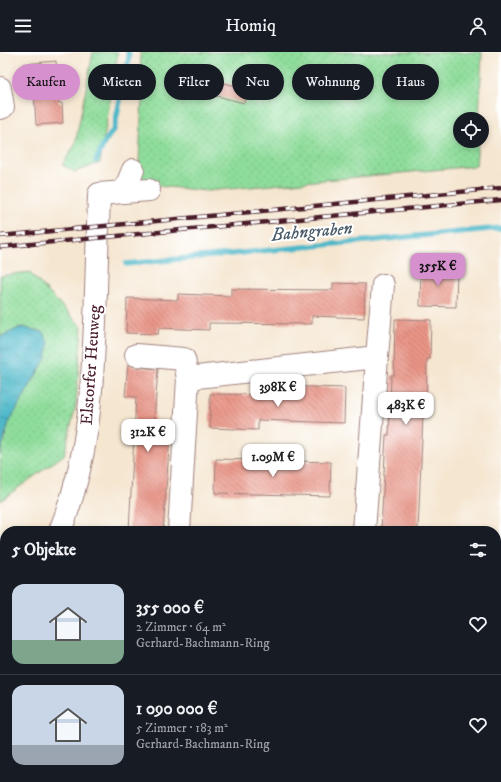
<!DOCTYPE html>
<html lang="de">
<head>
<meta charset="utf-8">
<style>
	:root { --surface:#171b24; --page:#20242c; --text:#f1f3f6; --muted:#9ea1a6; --line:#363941; --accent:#d690ce }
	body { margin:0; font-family:"IM FELL DW Pica",serif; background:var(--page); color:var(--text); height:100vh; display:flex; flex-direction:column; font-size:15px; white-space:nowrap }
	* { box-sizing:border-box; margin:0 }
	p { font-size:13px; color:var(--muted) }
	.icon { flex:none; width:22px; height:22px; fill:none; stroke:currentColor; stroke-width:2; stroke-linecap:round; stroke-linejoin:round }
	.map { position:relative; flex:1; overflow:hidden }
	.side { position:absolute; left:0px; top:474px; width:501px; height:256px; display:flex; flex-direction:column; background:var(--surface); border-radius:16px 16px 0 0; box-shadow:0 2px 6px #0003 }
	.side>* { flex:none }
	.banner { position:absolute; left:12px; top:12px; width:477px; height:36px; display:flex; gap:8px }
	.controls { position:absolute; left:453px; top:60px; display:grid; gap:8px }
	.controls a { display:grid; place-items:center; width:36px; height:36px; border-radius:50%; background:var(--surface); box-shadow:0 2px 6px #0003; font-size:20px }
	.price { position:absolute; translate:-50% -34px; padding:0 9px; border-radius:8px; background:#fff; color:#222; font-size:13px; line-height:26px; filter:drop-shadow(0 1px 2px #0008) }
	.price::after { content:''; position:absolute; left:50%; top:24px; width:12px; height:9px; margin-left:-6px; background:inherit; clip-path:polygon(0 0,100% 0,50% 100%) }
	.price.current { background:var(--accent); color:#111 }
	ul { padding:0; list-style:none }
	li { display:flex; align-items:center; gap:12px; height:100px; padding:0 12px }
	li+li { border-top:1px solid var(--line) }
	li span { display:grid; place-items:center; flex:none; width:112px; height:80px; border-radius:12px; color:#555 }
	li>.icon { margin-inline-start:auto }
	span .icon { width:48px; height:48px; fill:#fffc; stroke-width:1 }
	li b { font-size:17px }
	h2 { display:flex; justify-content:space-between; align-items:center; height:48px; padding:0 12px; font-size:17px }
	.tag { padding:0 14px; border-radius:18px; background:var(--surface); box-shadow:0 2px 6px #0003; font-size:14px; line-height:36px }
	.tag.current { background:var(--accent); color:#111 }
	header { display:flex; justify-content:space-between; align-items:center; height:52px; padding:0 12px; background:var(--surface); font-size:18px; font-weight:600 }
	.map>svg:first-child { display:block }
	.grass { fill:url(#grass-dots); stroke:#6c7e63 }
	.water { fill:url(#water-ripples); stroke:#4c6c7a }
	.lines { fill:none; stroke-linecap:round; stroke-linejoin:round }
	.stream { stroke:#4db8c9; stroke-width:5.5 }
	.building { fill:url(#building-back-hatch) }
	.minor-casing { stroke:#a0827e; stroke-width:24 }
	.minor { stroke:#fff; stroke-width:22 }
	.rail-casing { stroke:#4a1f2b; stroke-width:4.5 }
	.rail { stroke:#fff; stroke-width:3; stroke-dasharray:9; stroke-linecap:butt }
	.labels { text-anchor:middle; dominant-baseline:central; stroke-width:4; stroke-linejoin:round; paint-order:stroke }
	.street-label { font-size:17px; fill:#4a1f2b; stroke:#fff }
	.water-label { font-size:18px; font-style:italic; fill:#4b5c6a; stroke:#fff }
</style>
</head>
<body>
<header><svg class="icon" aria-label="menu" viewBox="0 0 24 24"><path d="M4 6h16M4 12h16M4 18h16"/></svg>Homiq<svg class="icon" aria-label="person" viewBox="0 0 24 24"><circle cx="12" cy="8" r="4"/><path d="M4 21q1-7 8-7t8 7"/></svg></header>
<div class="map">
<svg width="501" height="730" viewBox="0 0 501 730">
	<defs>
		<pattern id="grass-dots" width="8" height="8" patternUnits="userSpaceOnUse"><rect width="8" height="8" fill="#8fdd9b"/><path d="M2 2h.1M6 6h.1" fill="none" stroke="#7dbd86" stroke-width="1.8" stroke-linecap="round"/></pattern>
		<pattern id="water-ripples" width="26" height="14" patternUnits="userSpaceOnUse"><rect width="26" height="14" fill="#4db8c9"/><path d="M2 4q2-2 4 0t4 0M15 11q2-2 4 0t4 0" fill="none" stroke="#4295a3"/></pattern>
		<pattern id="building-back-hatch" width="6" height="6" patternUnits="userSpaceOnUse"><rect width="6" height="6" fill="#e99486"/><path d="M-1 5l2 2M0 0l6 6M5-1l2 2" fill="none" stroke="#bf786e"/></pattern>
	</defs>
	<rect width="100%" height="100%" fill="#fff"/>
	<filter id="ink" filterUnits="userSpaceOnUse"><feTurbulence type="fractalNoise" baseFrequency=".025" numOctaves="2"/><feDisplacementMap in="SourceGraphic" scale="8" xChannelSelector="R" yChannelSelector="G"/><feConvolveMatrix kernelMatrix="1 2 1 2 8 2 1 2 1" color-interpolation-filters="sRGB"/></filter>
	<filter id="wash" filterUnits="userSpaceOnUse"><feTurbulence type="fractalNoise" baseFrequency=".012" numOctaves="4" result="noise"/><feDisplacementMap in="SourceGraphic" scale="16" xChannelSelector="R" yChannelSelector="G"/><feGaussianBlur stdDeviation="0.9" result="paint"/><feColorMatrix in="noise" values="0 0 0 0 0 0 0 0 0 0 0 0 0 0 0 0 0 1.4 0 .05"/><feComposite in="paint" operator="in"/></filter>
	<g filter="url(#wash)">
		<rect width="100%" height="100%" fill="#f5e6d0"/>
		<path class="grass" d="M93 0H118L100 111 75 120 62 113 75 93Z
			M140 0H482L479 67H460V89H478L476 114 207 139 138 132 142 44Z
			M29 220 82 275 76 352 64 403 0 449V402L9 370 46 306 43 280 21 275 0 285V224Z"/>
		<path class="water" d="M21 275 43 280 49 292 46 306 9 370 0 402V285Z"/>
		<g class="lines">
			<path class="stream" d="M96 109 104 91 114 77 129 5 128 0
				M126 212 501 176"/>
		</g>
		<g id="blocks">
			<path class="building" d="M56 9 59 51H62L63 71 36 73 34 38 26 39 23 12Z
				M217 29 248 37 244 51 213 43Z
				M421 215 457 217 456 255 420 254Z
				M333 231 365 232 364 266 312 264V272L209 271V278L159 276 158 282 126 281 127 246 178 248V242L231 244V237L333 238Z
				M395 267 431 268 430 307H427L426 363H423L418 479H381L386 383H389L391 323H394Z
				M128 312 135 315 158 317 154 369 171 370 163 479H129L136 345 125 344Z
				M280 334 345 336 344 371 258 368V378L210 376V342L280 343Z
				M216 407 331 410 330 444 215 441Z"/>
		</g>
	</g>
	<g filter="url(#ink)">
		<use href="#blocks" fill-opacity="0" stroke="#a0827e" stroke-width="1"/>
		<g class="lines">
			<defs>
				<path id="minor" d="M0 36 3 55 0 56
					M124 140 133 118
					M136 303 184 307 188 326
					M377 305 383 233
					M60 479C88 409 92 344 95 270 96 227 98 185 99 142L149 138
					M179 479 188 326 377 305 364 479
					M0 556 5 554
					M0 627 5 646
					M25 725 26 730
					M103 725 234 730"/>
			</defs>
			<use href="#minor" class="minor-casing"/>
			<use href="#minor" class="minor"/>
			<defs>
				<path id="rail" d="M0 184 501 136
					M0 195 501 148"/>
			</defs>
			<use href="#rail" class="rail-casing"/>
			<use href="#rail" class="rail"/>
		</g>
	</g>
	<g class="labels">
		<g class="street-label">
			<text transform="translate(91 313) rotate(-86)">Elstorfer Heuweg</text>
		</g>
		<g class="water-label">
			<text transform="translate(312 180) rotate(-5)">Bahngraben</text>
		</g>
	</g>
</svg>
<div class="controls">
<a><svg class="icon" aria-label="locate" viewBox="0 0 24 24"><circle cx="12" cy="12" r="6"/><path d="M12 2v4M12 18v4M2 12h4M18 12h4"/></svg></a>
</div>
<b class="price current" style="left:438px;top:235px">355K €</b>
<b class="price" style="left:278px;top:356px">398K €</b>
<b class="price" style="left:406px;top:374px">483K €</b>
<b class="price" style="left:148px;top:401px">312K €</b>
<b class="price" style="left:273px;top:426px">1.09M €</b>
<div class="banner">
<a class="tag current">Kaufen</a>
<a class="tag">Mieten</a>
<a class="tag">Filter</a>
<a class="tag">Neu</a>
<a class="tag">Wohnung</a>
<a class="tag">Haus</a>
</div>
<section class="side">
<h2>5 Objekte<svg class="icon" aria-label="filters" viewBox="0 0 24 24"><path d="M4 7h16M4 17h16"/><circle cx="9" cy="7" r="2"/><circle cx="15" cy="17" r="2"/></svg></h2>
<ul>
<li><span style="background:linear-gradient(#c9d6e8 70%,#7fa58c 0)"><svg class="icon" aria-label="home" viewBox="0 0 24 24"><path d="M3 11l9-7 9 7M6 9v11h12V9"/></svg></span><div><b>355 000 €</b><p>2 Zimmer · 64 m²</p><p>Gerhard-Bachmann-Ring</p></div><svg class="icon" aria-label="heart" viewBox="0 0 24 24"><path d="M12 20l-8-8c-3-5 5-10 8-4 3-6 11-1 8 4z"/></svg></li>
<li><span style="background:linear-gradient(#c9d6e8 75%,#9aa5b1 0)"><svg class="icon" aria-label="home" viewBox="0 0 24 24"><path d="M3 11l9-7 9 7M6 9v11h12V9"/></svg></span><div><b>1 090 000 €</b><p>5 Zimmer · 183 m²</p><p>Gerhard-Bachmann-Ring</p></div><svg class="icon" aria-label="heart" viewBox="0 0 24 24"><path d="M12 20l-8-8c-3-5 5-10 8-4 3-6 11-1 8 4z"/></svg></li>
</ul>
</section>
</div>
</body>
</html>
